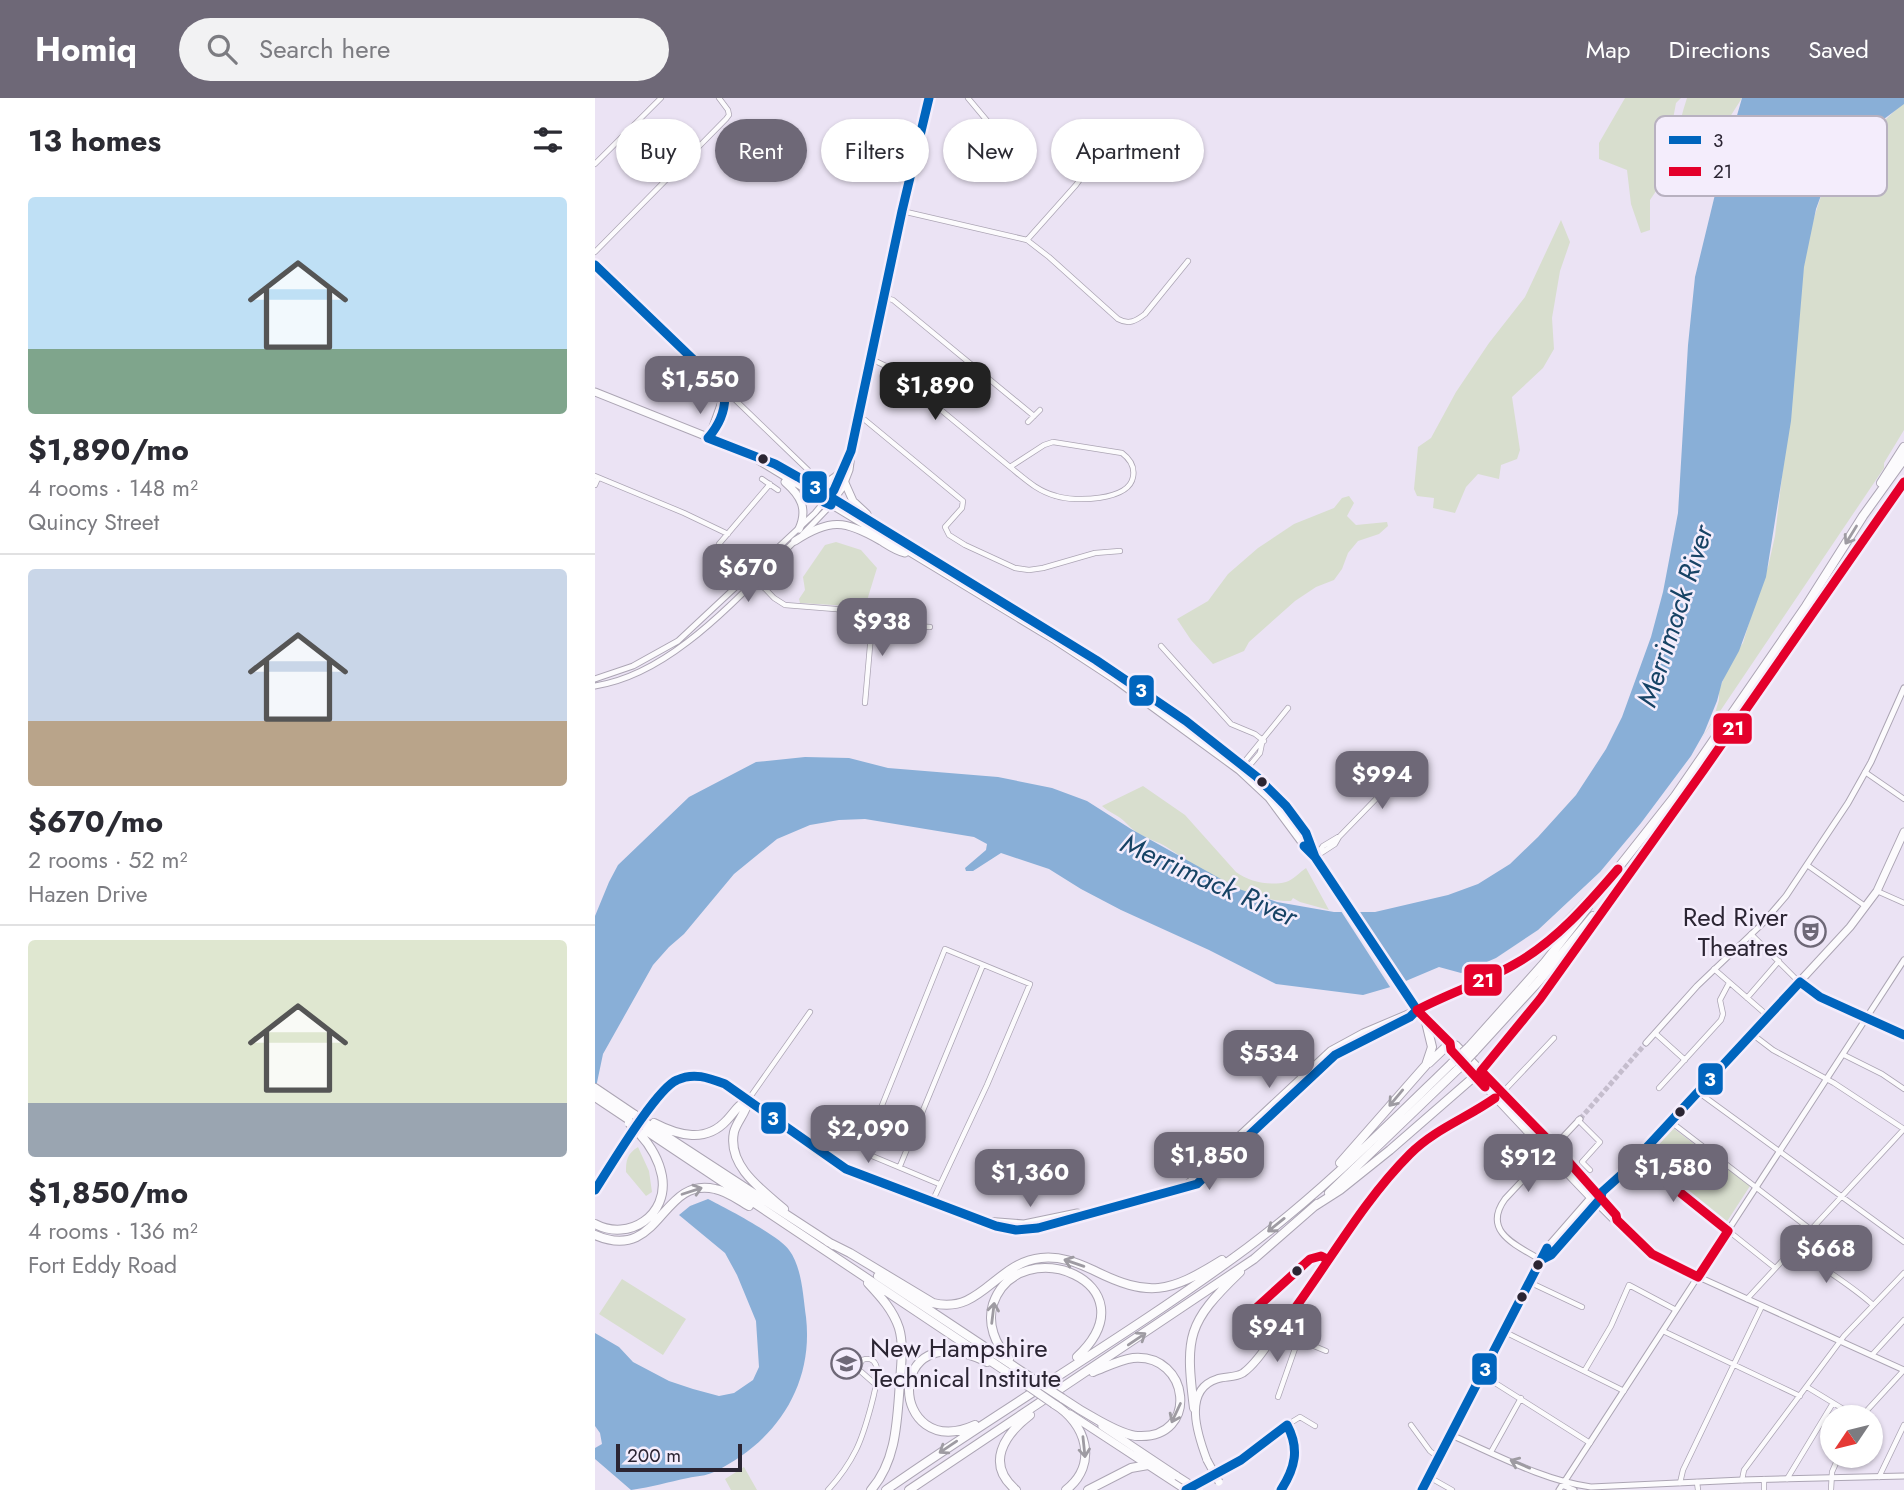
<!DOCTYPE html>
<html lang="en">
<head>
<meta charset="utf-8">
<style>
	:root { --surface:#fff; --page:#f2f2f3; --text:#2b2b33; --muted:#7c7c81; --line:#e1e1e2; --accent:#6e6877 }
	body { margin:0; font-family:Jost,sans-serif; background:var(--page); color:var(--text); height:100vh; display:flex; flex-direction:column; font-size:26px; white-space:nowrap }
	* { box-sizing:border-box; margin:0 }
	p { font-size:23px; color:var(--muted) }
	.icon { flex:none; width:38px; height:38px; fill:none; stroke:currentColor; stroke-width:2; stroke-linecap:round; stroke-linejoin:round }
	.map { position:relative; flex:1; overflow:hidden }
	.details { display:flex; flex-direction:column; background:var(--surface); width:595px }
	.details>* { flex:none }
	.guide { position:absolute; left:21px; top:21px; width:665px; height:63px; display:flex; gap:14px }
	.needle { width:46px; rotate:235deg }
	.fabs { position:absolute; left:1225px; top:1307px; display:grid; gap:14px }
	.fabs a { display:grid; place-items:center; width:63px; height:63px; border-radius:50%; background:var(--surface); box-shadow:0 2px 5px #0004; font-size:35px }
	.scale { position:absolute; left:21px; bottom:18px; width:126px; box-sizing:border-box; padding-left:7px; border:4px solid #2b2533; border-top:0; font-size:19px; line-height:24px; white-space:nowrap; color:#2b2533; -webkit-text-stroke:5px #f4edfc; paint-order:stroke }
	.price { position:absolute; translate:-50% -60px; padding:0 16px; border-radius:14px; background:var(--accent); color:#fff; font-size:23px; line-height:46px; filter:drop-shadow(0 2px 4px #0008) }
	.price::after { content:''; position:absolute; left:50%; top:42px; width:21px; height:16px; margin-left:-10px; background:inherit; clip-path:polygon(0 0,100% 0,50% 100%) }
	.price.on { background:#222; color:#fff }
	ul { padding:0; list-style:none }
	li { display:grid; align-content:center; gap:14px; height:371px; padding:0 28px }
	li+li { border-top:2px solid var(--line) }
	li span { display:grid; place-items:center; height:217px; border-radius:7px; color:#555 }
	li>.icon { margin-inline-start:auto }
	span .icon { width:126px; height:126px; fill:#fffc; stroke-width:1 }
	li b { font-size:30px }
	h2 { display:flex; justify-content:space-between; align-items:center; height:84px; padding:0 28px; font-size:30px }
	.tag { padding:0 24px; border-radius:32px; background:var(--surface); box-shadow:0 2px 5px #0004; font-size:24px; line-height:63px }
	.tag.on { background:var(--accent); color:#fff }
	header { display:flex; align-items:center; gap:42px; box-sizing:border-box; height:98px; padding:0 35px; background:var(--accent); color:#fff }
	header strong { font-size:33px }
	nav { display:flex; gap:38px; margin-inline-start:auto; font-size:24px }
	.search { width:490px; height:63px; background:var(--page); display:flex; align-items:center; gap:18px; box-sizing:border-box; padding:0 24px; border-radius:38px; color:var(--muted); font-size:26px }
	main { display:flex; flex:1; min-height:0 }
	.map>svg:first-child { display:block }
	.green { fill:#d8dece }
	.water { fill:#89afd7 }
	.pier { fill:#ebe3f4 }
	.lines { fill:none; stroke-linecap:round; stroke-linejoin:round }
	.tertiary-tunnel { stroke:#c5bdcd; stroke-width:5; stroke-dasharray:5 2.5; stroke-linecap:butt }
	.minor-casing { stroke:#aca5b4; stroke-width:6 }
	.tertiary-casing { stroke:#aca5b4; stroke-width:7 }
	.primary-casing { stroke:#aca5b4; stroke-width:9 }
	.motorway-casing { stroke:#aca5b4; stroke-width:10 }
	.minor { stroke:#fcfbfd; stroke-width:4.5 }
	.tertiary { stroke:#fcfbfd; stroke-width:5 }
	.primary { stroke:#fcfbfd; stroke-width:7 }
	.motorway { stroke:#fcfbfd; stroke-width:8 }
	.primary-bridge-casing { stroke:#aca5b4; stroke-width:9; stroke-linecap:butt }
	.motorway-bridge-casing { stroke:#aca5b4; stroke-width:10; stroke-linecap:butt }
	.primary-bridge { stroke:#fcfbfd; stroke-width:7 }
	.motorway-bridge { stroke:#fcfbfd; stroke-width:8 }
	.bus-1-casing { stroke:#f4edfc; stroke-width:14 }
	.bus-2-casing { stroke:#f4edfc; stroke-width:14 }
	.bus-1 { stroke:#0065bd; stroke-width:9 }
	.bus-2 { stroke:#e4002b; stroke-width:9 }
	.oneway { stroke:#9e9ba2 }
	.bus-dot { fill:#2b2533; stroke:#f4edfc; stroke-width:2.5 }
	.labels { text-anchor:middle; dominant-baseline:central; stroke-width:5; stroke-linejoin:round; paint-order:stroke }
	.poi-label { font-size:26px; fill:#2b2533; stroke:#f4edfc; text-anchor:end }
	.water-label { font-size:28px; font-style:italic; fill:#174365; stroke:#f4edfc }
	.key { fill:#f4edfc; stroke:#b8b1c0; stroke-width:2 }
	.key-label { font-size:19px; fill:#2b2533 }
	.line-badge { stroke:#f4edfc; stroke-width:2.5 }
	.badge-label { font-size:19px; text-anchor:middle; font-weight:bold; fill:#fff }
</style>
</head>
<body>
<header>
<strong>Homiq</strong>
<div class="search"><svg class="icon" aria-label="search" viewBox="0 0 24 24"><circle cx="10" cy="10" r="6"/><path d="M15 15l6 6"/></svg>Search here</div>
<nav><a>Map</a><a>Directions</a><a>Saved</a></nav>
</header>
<main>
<section class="details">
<h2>13 homes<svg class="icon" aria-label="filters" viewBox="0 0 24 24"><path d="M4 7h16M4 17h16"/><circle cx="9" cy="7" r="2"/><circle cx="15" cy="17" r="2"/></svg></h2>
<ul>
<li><span style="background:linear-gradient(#bfe0f5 70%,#7fa58c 0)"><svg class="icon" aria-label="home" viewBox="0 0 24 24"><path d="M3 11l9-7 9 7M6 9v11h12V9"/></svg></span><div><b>$1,890/mo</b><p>4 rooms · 148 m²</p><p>Quincy Street</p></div></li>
<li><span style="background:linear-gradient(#c9d6e8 70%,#b9a48a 0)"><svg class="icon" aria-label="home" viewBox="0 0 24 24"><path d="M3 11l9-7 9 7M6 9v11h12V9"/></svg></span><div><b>$670/mo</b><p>2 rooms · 52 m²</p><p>Hazen Drive</p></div></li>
<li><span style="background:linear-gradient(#dfe7d0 75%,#9aa5b1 0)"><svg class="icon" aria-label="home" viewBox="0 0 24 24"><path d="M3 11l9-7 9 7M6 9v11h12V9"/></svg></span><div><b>$1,850/mo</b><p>4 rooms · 136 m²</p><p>Fort Eddy Road</p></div></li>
</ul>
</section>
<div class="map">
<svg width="1309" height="1392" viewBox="0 0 1309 1392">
	<rect width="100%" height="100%" fill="#ebe3f4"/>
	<path class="green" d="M1030 0H1086L1081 5 1073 48 1063 70 1065 87 1055 102V132L1046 135 1036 106 1032 72 1004 61V45Z
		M1092 0H1147L1126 33 1110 42 1100 80 1095 52C1078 40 1087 16 1092 0Z
		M1309 4V332L1289 365V370L1107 640 1118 622 1124 602V592L1138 558 1148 545 1168 478 1173 469 1180 438 1200 266 1203 210 1213 138 1228 92 1236 77 1253 51 1282 23H1289Z
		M966 122 975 144 965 173 957 220 959 251 948 270 917 299 925 352 922 361 906 367 904 381 883 376 871 389 860 415 838 410 839 400 822 398 819 391 823 349 836 340 861 294 894 245 930 199Z
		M754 398 759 405 752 418 761 427 792 424 793 428 784 436 763 443 753 455 747 471 739 482 721 489 700 503 654 544 649 553 618 566 596 542 582 521 613 503 633 476 663 450 699 426 739 410 747 400Z
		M241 444 266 452 282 470 270 509 205 505 204 501 210 492 208 479 230 447Z
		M548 688 590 717 641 774C654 784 675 788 691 784 698 782 705 774 711 770L734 812 705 804 698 800 696 803C651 804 605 771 570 748 563 744 556 742 550 739 541 735 535 729 529 723 523 717 513 714 507 708Z
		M1078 1030 1155 1088 1131 1125 1051 1060Z
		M43 1049 54 1073 57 1094 51 1098 31 1074C31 1062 32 1056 43 1049Z
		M27 1181 91 1221 68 1257 4 1216Z
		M149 1369 162 1392H136L130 1381Z"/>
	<path class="water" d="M1147 0H1309V6L1273 33 1229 89 1221 111 1209 169 1196 323 1171 479 1144 553 1127 584 1122 603 1109 635 1096 658 1046 725 1005 774 943 832 901 860 871 873 866 875 844 869 799 888 768 897 681 886 614 852 526 812 486 791 454 771 406 755 378 773H371L370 770 391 752 392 746 379 739 270 721 244 722 215 727 182 741 139 776 89 836 74 849 58 867 8 956 0 994V818L14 784 23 767 94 699 161 664 210 659 254 660 293 670 403 679 457 690 492 703 536 731 644 791 682 804 739 814H780L853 797 883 786 915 766 943 739 981 697 1011 651 1027 619 1056 539 1068 494 1083 415 1093 247 1100 179 1124 80Z
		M113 1101C129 1109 186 1139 194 1152 207 1169 208 1198 211 1219 219 1288 180 1345 119 1374 111 1378 102 1378 93 1380 73 1384 57 1389 36 1392L0 1361V1350L7 1346 5 1335 0 1328V1235L24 1249 38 1264 74 1283 98 1291 124 1298 139 1295 158 1282 164 1269 161 1223 142 1177 130 1155 84 1117 95 1108Z"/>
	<path class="pier" d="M744 810 762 811 812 886 797 892Z"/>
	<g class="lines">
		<path class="tertiary-tunnel" d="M985 1021 1051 945"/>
		<defs>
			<path id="minor" d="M373 0 404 37 422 47
				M0 66 66 0
				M307 113 432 142 454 159 523 221C534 227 541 223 550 216L593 163
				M432 142 481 87 503 56
				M0 154 131 21 134 17 133 12 124 0
				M288 199 298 202 309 211 439 318
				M274 260 295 270 415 369
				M128 290 213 372
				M261 319 270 322 368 403 367 410 350 429 354 437 370 447 420 470 434 472 448 470 500 455 525 453
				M433 324 445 312
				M458 344 527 355C535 361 540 369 538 379 534 403 479 404 461 398 442 393 430 381 415 369L449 347Z
				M0 378 89 415 133 436
				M167 381 183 392
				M0 387 3 380
				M124 446 175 386
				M156 476 179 500 190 507 278 514 319 528 335 529
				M566 548 636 626 660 636 669 643
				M270 605 278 514
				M646 668 693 610
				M650 673 665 655 667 645
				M1270 674 1309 701
				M723 755 728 748 743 739
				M720 759 740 746 744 739 812 669
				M1212 767 1270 808
				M1282 793 1309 805
				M1156 836 1204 884
				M1119 871 1173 918
				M1152 900 1184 863
				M1060 935 1090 962
				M1157 936 1178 952 1239 985 1309 1031
				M1249 957 1287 976 1309 991
				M1064 990 1126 922 1128 916 1125 902 1134 885
				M908 994 959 940
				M1103 994 1309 1144
				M153 1002 215 914
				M983 1022 1005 1044 987 1064 995 1072
				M1076 1024 1215 1131
				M1042 1060 1180 1170
				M305 1068 388 867
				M337 1104 392 987 435 886 350 851 269 1052 277 1058 344 1086
				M1200 1149C1225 1170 1254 1185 1278 1207
				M934 1184 987 1209
				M1152 1201 1309 1031
				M683 1233 731 1253
				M908 1233 1029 1293
				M1068 1233 1205 1298
				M1277 1257 1309 1222
				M990 1272 1016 1228 1034 1187 1081 1212
				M886 1276 995 1345
				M1212 1289 1263 1320
				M683 1299 703 1242
				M1265 1320 1309 1272
				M692 1327 705 1319 720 1328
				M816 1327 835 1353 844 1360
				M896 1354 926 1300
				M834 1379 857 1392
				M1284 1379 1309 1327
				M1169 1381V1392
				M1192 1381 1238 1305
				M1147 1382 1149 1372 1249 1238 1309 1175
				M1102 1384 1103 1392
				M1085 1385 1088 1372 1167 1208
				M233 1392C244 1380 254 1366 261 1352 268 1338 287 1279 281 1267 278 1260 273 1260 267 1262L263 1271 280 1286
				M1236 1392 1237 1374 1244 1358"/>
			<path id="tertiary" d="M0 167 129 291C134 306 123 330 113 340
				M113 340 127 301 126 290
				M208 436 233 410 248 390 255 372 263 312 334 0
				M0 581 38 568 83 543 220 415 239 392 256 353
				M0 588C79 576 146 495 201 442
				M1051 945 1102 888 1167 826 1191 798 1253 705 1276 664 1309 590
				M586 1091 735 952 768 934 820 912
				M0 1092 67 993 83 981 108 977 130 986 251 1071 301 1092 387 1122C407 1133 421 1134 443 1130L602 1086 740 957 815 919 822 912
				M1006 1100 1027 1127 1064 1161 1309 1272
				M1001 1105 1017 1121 1022 1122
				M390 1122 429 1125 482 1114 490 1116
				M946 1162C923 1148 886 1134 910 1101L985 1021
				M683 1233 712 1196 746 1140 814 1057 839 1035 883 1012 908 994
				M856 1337C900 1356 949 1383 996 1389L1147 1382 1309 1378
				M967 1387 979 1392
				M595 1390 646 1362 692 1327C707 1350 700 1371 686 1392
				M964 1392 1309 862"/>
			<path id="primary" d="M0 294 180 366 452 531
				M153 356 460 542 521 582 644 672 674 700 714 754 720 759 806 890 822 912 855 945 861 947 938 1026
				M190 384C206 398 213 411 204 431
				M250 385 258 403 272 416
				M215 386C230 387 237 383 248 372
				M200 443C235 420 250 422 286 443 294 448 301 453 310 455
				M465 539C520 574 715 696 720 759
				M1205 884 1225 899 1309 937
				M855 945 856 952 932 1033
				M964 1053 1003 1097
				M958 1060 998 1102
				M946 1162 956 1157 1006 1100 1007 1094 1027 1076 1255 829 1282 793 1309 734
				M475 1316 591 1392
				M507 1328 582 1378
				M612 1362C603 1338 587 1292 622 1281 630 1278 640 1280 648 1275 662 1265 672 1247 683 1233
				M827 1392 948 1155 996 1100 1001 1095 1007 1094"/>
			<path id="motorway" d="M1286 385 1309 349
				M822 912 922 865 957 839 1016 779 1080 698 1211 508 1268 418 1309 361
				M874 949 950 864 993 809
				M879 954 944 883 998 818
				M834 965 855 945
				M0 990 40 1017
				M0 999 36 1023
				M153 1003C151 1015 142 1023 139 1034 132 1068 167 1092 189 1111
				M51 1025 238 1147
				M59 1025C84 1038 111 1045 132 1022 140 1014 142 1007 153 1003
				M47 1030 433 1288
				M745 1065 831 967 837 949 830 920
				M734 1095 863 971
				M720 1108 745 1092 795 1052 880 978 910 944 945 901 1108 673 1309 384
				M0 1126C34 1144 74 1117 67 1078 64 1062 55 1047 44 1035
				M0 1137C66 1166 65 1078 120 1091 132 1093 143 1102 154 1108
				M233 1144 255 1155 338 1205C386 1217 400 1165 446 1160 465 1158 481 1164 498 1172 554 1200 574 1195 627 1162
				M283 1178 441 1283
				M273 1185C286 1199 298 1212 304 1230 309 1247 306 1266 305 1284 302 1322 302 1362 276 1392
				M414 1261C400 1246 392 1226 398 1206 424 1131 561 1185 482 1259
				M467 1300C483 1311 526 1338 543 1338 605 1341 595 1255 538 1260 524 1262 511 1269 498 1274
				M459 1306C491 1325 504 1366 471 1392
				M599 1310C590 1238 592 1225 645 1174
				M380 1327C294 1366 286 1213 392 1264
				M291 1392C409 1309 536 1236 652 1150 726 1095 791 1029 857 965
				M314 1392 659 1161 722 1106
				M421 1392C390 1366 409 1337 435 1317
				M493 1392 536 1370 553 1367"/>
		</defs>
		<use href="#minor" class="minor-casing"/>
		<use href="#tertiary" class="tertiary-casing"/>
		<use href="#primary" class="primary-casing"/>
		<use href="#motorway" class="motorway-casing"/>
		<use href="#minor" class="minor"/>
		<use href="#tertiary" class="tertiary"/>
		<use href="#primary" class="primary"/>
		<use href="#motorway" class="motorway"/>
		<defs>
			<path id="primary-bridge" d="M938 1026 964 1053
				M932 1033 958 1060
				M612 1362 624 1384
				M582 1378 604 1392"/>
			<path id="motorway-bridge" d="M857 965 874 949
				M863 971 879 954
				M40 1017 51 1025
				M34 1025 44 1035
				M441 1283 467 1300
				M433 1288 459 1306"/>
		</defs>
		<use href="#primary-bridge" class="primary-bridge-casing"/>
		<use href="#motorway-bridge" class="motorway-bridge-casing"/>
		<use href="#primary-bridge" class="primary-bridge"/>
		<use href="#motorway-bridge" class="motorway-bridge"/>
		<defs>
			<path id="bus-1" d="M0 167 129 291C132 309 125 326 113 340L180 366 203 379 501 562 591 623 662 679 691 708 711 735 720 759
				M236 407 229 404 239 392 256 353 307 113 334 0
				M709 748 720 759 822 912
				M0 1092C15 1069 61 991 82 982 99 974 114 980 130 986L251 1071 401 1128 421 1132 443 1130 602 1086 740 957 815 919 822 912
				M946 1162 956 1157 1006 1100 1007 1094 1027 1076 1205 884 1225 899 1309 937
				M591 1392 646 1362 692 1327C705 1351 700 1370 686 1392
				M827 1392 952 1150"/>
			<path id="bus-2" d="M890 989 856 952 855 945 822 912C854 895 889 884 920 866 961 843 993 806 1023 771
				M1041 1059 1133 1133 1103 1179 1057 1156 1022 1122 1021 1117 964 1053 886 973 945 901 1108 673 1309 384
				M732 1161 726 1158 715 1161 649 1221 683 1233C728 1176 763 1108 815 1056 840 1031 872 1020 900 1000"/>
		</defs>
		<use href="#bus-1" class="bus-1-casing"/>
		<use href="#bus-2" class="bus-2-casing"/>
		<use href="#bus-1" class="bus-1"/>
		<use href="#bus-2" class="bus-2"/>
	</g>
	<defs><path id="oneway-shaft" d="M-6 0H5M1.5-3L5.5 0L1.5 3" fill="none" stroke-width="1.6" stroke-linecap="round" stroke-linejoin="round" transform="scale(1.75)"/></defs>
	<g class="oneway">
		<use href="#oneway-shaft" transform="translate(1256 437) rotate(122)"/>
		<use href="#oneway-shaft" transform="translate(801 1000) rotate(130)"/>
		<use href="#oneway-shaft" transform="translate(97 1093) rotate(-18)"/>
		<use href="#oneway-shaft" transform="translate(681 1127) rotate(141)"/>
		<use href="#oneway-shaft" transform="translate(479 1165) rotate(-161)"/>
		<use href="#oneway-shaft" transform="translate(398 1215) rotate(-83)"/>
		<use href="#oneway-shaft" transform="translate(542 1241) rotate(-34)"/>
		<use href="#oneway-shaft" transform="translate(581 1315) rotate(115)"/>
		<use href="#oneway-shaft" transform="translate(353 1349) rotate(146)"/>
		<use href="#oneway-shaft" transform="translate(489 1349) rotate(84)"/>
		<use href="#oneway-shaft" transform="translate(925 1366) rotate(-157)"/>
	</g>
	<defs>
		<symbol id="theatre-ring" viewBox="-11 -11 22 22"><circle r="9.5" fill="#f4edfc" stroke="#6e6877" stroke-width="1.5"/><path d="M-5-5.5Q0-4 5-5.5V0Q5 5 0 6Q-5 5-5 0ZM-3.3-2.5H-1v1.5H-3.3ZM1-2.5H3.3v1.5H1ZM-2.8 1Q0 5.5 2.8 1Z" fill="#6e6877"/></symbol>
		<symbol id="university-ring" viewBox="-11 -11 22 22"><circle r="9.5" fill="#f4edfc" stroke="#6e6877" stroke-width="1.5"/><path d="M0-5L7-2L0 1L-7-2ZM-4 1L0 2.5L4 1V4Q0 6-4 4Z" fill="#6e6877"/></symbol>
	</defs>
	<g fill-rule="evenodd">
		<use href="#theatre-ring" x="1198" y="816" width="35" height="35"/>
		<use href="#university-ring" x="234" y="1248" width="35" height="35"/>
	</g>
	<g class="bus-dot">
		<circle cx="168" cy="361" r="6"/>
		<circle cx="667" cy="684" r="6"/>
		<circle cx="1085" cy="1014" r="6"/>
		<circle cx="943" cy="1167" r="6"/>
		<circle cx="702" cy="1173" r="6"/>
		<circle cx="927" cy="1199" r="6"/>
	</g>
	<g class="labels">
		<g class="poi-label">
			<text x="1193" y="819">Red River<tspan x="1193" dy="30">Theatres</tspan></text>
			<text x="275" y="1250" text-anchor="start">New Hampshire<tspan x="275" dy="30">Technical Institute</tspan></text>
		</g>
		<g class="water-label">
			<text transform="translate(1080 518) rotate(-72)">Merrimack River</text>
			<text transform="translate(614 782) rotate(24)">Merrimack River</text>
		</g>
	</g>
	<rect x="1060" y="18" width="232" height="80" rx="10" class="key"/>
	<rect x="1074" y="38" width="32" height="8" fill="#0065bd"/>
	<rect x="1074" y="69" width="32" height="9" fill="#e4002b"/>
	<g class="key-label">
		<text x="1118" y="49">3</text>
		<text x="1118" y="80">21</text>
	</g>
	<g class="line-badge">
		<rect x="206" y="372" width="27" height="34" rx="7" fill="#0065bd"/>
		<rect x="533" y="576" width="27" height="33" rx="7" fill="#0065bd"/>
		<rect x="1117" y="614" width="41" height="33" rx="7" fill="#e4002b"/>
		<rect x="868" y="865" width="40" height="34" rx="7" fill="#e4002b"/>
		<rect x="1102" y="964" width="27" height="34" rx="7" fill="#0065bd"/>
		<rect x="165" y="1003" width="27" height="34" rx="7" fill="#0065bd"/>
		<rect x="876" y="1254" width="27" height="34" rx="7" fill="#0065bd"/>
	</g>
	<g class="badge-label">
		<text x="220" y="396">3</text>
		<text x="546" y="599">3</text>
		<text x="1138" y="637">21</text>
		<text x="888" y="889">21</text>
		<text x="1115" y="988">3</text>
		<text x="178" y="1027">3</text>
		<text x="890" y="1278">3</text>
	</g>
</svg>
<div class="fabs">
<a><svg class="needle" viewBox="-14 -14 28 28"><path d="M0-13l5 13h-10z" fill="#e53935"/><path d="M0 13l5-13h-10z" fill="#7c7c81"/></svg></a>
</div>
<div class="scale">200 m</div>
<b class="price" style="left:105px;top:318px">$1,550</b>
<b class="price on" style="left:340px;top:324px">$1,890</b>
<b class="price" style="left:153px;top:506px">$670</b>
<b class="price" style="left:287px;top:560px">$938</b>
<b class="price" style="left:787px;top:713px">$994</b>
<b class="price" style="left:674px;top:992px">$534</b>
<b class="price" style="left:273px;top:1067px">$2,090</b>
<b class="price" style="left:614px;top:1094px">$1,850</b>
<b class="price" style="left:933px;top:1096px">$912</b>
<b class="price" style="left:1078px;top:1106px">$1,580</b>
<b class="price" style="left:435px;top:1111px">$1,360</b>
<b class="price" style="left:1231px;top:1187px">$668</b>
<b class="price" style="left:682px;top:1266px">$941</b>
<div class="guide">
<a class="tag">Buy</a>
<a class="tag on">Rent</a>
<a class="tag">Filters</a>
<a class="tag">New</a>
<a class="tag">Apartment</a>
</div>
</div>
</main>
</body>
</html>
